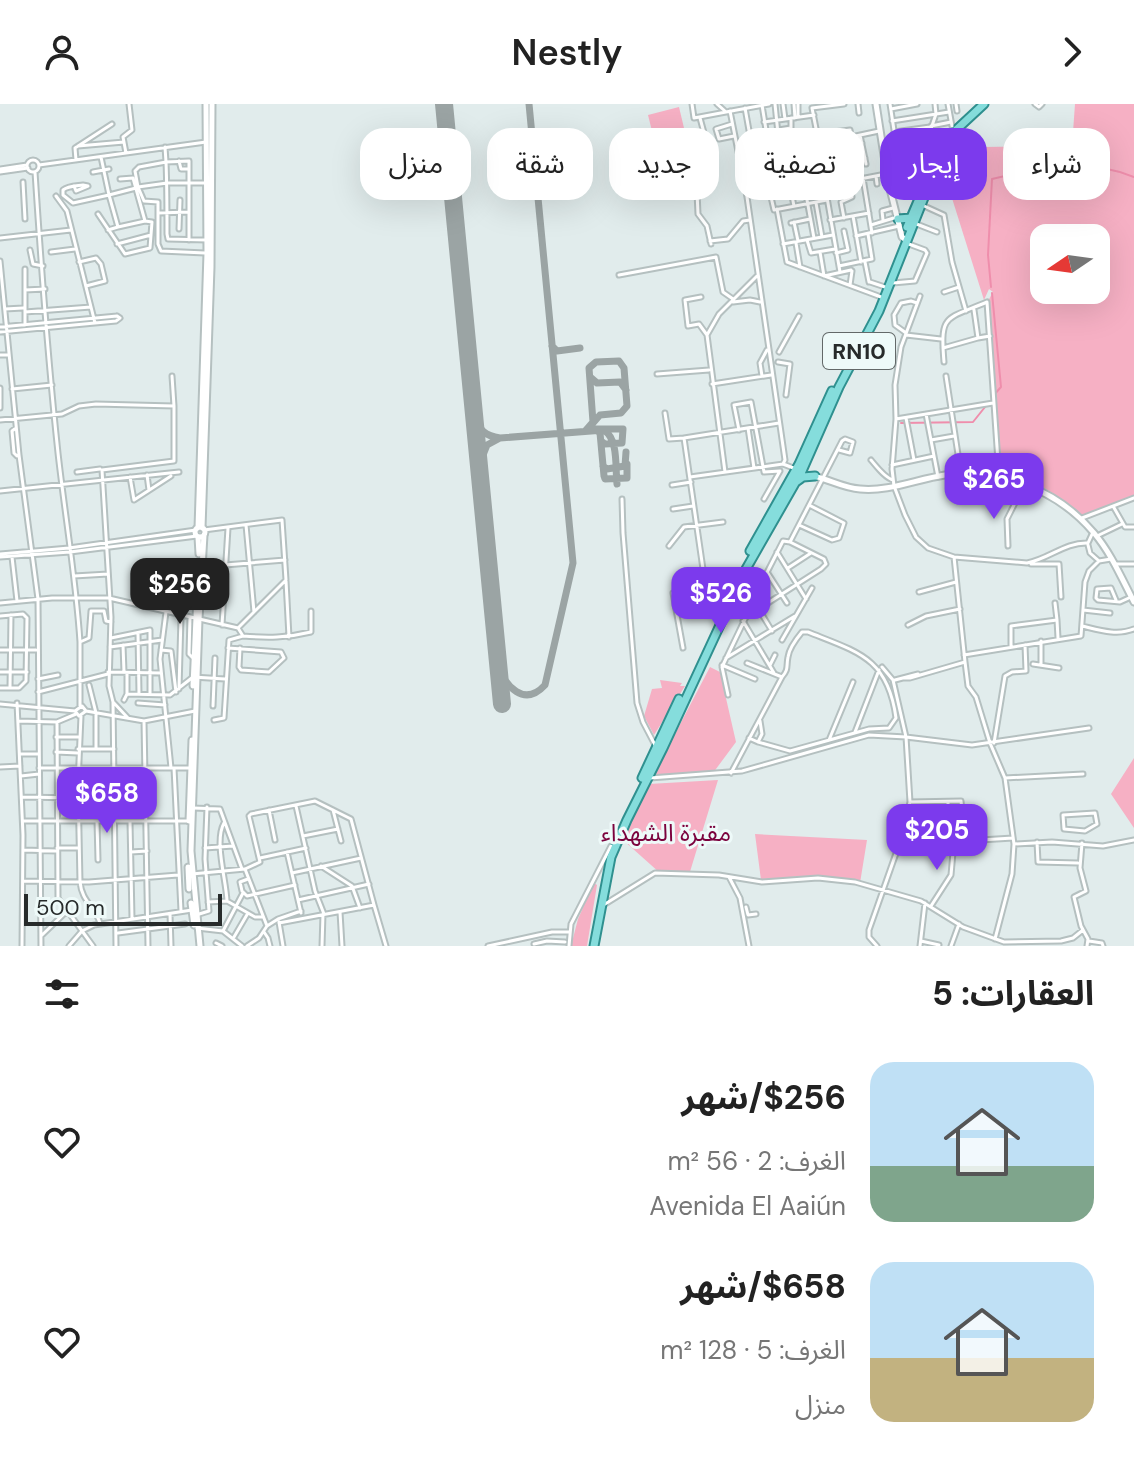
<!DOCTYPE html>
<html lang="ar">
<head>
<meta charset="utf-8">
<style>
	:root { --surface:#fff; --page:#f6f6f6; --text:#222; --muted:#767676; --accent:#7c3aed }
	body { margin:0; font-family:"DM Sans","Noto Sans Arabic",sans-serif; background:var(--page); color:var(--text); direction:rtl; height:100vh; display:flex; flex-direction:column; font-size:30px; white-space:nowrap }
	* { box-sizing:border-box; margin:0 }
	p { font-size:26px; color:var(--muted) }
	.icon { flex:none; width:44px; height:44px; fill:none; stroke:currentColor; stroke-width:2; stroke-linecap:round; stroke-linejoin:round }
	.map { position:relative; height:842px; overflow:hidden; direction:ltr }
	.details { display:flex; flex-direction:column; background:var(--surface); flex:1 }
	.details>* { flex:none }
	.top-card { position:absolute; left:24px; top:24px; width:1086px; height:72px; direction:rtl; display:flex; gap:16px }
	.needle { width:52px; rotate:257deg }
	.controls { position:absolute; left:1030px; top:120px; display:grid; gap:16px }
	.controls a { display:grid; place-items:center; width:80px; height:80px; border-radius:16px; background:var(--surface); box-shadow:0 8px 32px #0002; font-size:40px }
	.scale { position:absolute; left:24px; bottom:20px; width:198px; box-sizing:border-box; padding-left:8px; border:4px solid #272b2b; border-top:0; font-size:22px; line-height:28px; white-space:nowrap; color:#272b2b; -webkit-text-stroke:6px #eefaf9; paint-order:stroke }
	.price { position:absolute; translate:-50% -68px; padding:0 18px; border-radius:16px; background:var(--accent); color:#fff; font-size:26px; line-height:52px; filter:drop-shadow(0 2px 4px #0008) }
	.price::after { content:''; position:absolute; left:50%; top:48px; width:24px; height:18px; margin-left:-12px; background:inherit; clip-path:polygon(0 0,100% 0,50% 100%) }
	.price.active { background:#222; color:#fff }
	ul { padding:0; list-style:none }
	li { display:flex; align-items:center; gap:24px; height:200px; padding:0 40px }
	li span { display:grid; place-items:center; flex:none; width:224px; height:160px; border-radius:24px; color:#555 }
	li>.icon { margin-inline-start:auto }
	span .icon { width:96px; height:96px; fill:#fffc; stroke-width:1 }
	li b { font-size:34px }
	h2 { display:flex; justify-content:space-between; align-items:center; height:96px; padding:0 40px; font-size:34px }
	.chip { padding:0 28px; border-radius:24px; background:var(--surface); box-shadow:0 8px 32px #0002; font-size:28px; line-height:72px }
	.chip.active { background:var(--accent); color:#fff }
	header { display:flex; justify-content:space-between; align-items:center; height:104px; padding:0 40px; background:var(--surface); font-size:36px; font-weight:600 }
	.map>svg:first-child { display:block }
	.green { fill:#f6b0c4; fill-rule:evenodd }
	.lines { fill:none; stroke-linecap:round; stroke-linejoin:round }
	.stream { stroke:#ef8eac; stroke-width:2 }
	.taxiway { stroke:#9ba4a4; stroke-width:7 }
	.runway { stroke:#9ba4a4; stroke-width:18 }
	.street-casing { stroke:#b5c0c0; stroke-width:7 }
	.secondary-casing { stroke:#b5c0c0; stroke-width:9 }
	.primary-casing { stroke:#2f908f; stroke-width:11 }
	.street { stroke:#fff; stroke-width:3 }
	.secondary { stroke:#fff; stroke-width:5 }
	.primary { stroke:#85dddc; stroke-width:7 }
	.labels { text-anchor:middle; dominant-baseline:central; stroke-width:6; stroke-linejoin:round; paint-order:stroke }
	.shield { fill:#eefaf9; stroke:#636969; stroke-width:2 }
	.shield-label { font-size:22px; font-weight:bold; fill:#272b2b }
	.park-label { font-size:24px; fill:#7b023d; stroke:#eefaf9 }
</style>
</head>
<body>
<header><svg class="icon" aria-label="forward" viewBox="0 0 24 24"><path d="M9 5l7 7-7 7"/></svg>Nestly<svg class="icon" aria-label="person" viewBox="0 0 24 24"><circle cx="12" cy="8" r="4"/><path d="M4 21q1-7 8-7t8 7"/></svg></header>
<div class="map">
<svg width="1134" height="842" viewBox="0 0 1134 842">
	<rect width="100%" height="100%" fill="#e1ecec"/>
	<path class="green" d="M1075 0H1134V396L1082 415C1054 388 1039 376 1000 370L988 208V197L993 188 989 185 984 196 951 91 983 43 1072 42ZM1044 134H1096V186H1044Z
		M679 3 684 24 653 31 648 11Z
		M710 563 720 568 736 638 713 669 653 672Z
		M660 576 682 579 680 582H685L654 631 644 612 652 585 662 584Z
		M1134 654V724L1111 690Z
		M718 676 689 771 660 769 623 736 649 680Z
		M755 730 867 736 860 779 801 772 761 776Z
		M594 779 597 781 587 842H571L578 815Z"/>
	<g class="lines">
		<path class="stream" d="M991 183 988 151 992 75C1038 64 1089 54 1134 73
			M992 189 1001 283 993 292
			M901 319 973 318 989 298"/>
		<path class="taxiway" d="M552 242 557 247 580 244
			M590 273 597 279 620 278 626 286
			M474 312C479 326 485 332 500 334L487 341 479 361
			M586 326 593 318 589 264 596 258 619 257 624 264 627 302 621 309 600 311 593 319
			M500 334 604 326C619 336 615 364 617 380
			M601 337 605 340 622 339 623 325H595L600 329 604 372 605 375 627 374V360
			M603 362 607 365 625 362 626 348
			M498 561C505 582 524 604 545 581L573 459 529 0"/>
		<path class="runway" d="M444 0 502 600"/>
		<defs>
			<path id="street" d="M692 0 694 14 726 8
				M717 0 726 8 769 0
				M783 0 785 15
				M794 0 795 14
				M798 0V12
				M858 0 859 9
				M890 0 899 59 919 60 930 65
				M948 0 952 22
				M956 0 957 7
				M1035 0 1039 3 1042 0
				M762 1 767 32
				M745 4 758 77
				M891 5 917 0
				M730 7 747 93 785 356 783 360
				M700 14 707 40
				M892 17 949 8
				M764 18 814 11
				M732 20 716 25 719 35 734 32
				M931 22 951 18
				M778 26 791 24V14
				M894 28 930 23
				M773 31 778 62
				M860 31 866 60
				M793 33 799 59
				M851 33 879 27
				M750 34 774 31
				M78 42 124 38
				M774 42 778 30 775 0
				M775 42 795 39
				M165 43 166 58 189 57V136
				M835 44 833 28 850 26 853 41
				M883 44 926 36
				M830 45 837 79
				M822 46 862 39
				M126 49 123 33 132 26 129 0
				M946 49 962 56
				M101 53 109 91 136 84
				M822 55 812 4 844 0
				M27 62a6 6 0 1 1 12 0a6 6 0 1 1-12 0Z
				M76 56 75 44 112 20
				M815 56 817 67 824 69 826 81
				M179 57 181 65H188
				M754 58 763 56 759 33
				M803 58 808 84
				M833 59 865 54
				M919 60 936 10 935 0
				M39 61 206 38
				M958 61 967 50
				M786 62 794 102
				M0 65 27 61
				M756 67 832 53
				M0 68 28 64
				M35 68C41 161 48 256 58 349 65 412 76 475 80 538L89 534 91 507H104L106 517 111 518
				M93 68 109 65
				M805 70 776 75 779 90 771 93 774 106 827 96
				M876 72 877 80
				M863 74 872 129
				M23 78 25 115
				M74 82 76 87 88 82 83 81C77 82 68 82 63 86V91L73 99 109 91 118 123 108 126
				M825 82 840 168
				M138 83 144 97 158 98V140L161 147 205 149
				M805 85 814 134
				M697 88 698 110 707 122 711 140
				M792 88 886 70
				M56 92 67 107 95 219
				M816 99 822 133
				M922 101 944 111 952 158 966 207
				M777 105 787 158 881 193
				M158 109 189 108
				M98 110 125 150 150 144 152 118 145 117 133 74 120 75
				M853 112 861 158
				M844 114 841 98 852 93 847 57
				M830 116 869 109
				M883 116 882 107 893 104
				M794 118 798 137
				M791 119 810 115
				M914 119 937 128
				M871 121 897 113
				M118 123 145 117
				M179 125 180 96
				M856 132 899 122
				M0 134 71 126
				M207 136 168 135 167 130C167 106 167 82 166 58L139 63 135 67 138 83 167 79H207
				M807 136 811 149 835 145
				M710 137 728 135 743 117 750 116
				M796 139 800 163
				M117 140 151 131
				M783 140 833 131
				M30 146 33 160 43 162
				M51 148 75 145
				M820 148 824 172
				M836 149 848 146 844 127
				M0 157 19 351 17 352 14 349 12 327 16 324
				M79 158 96 154 101 160 105 177 86 182
				M865 158 869 178
				M839 162 872 155 868 130
				M619 171 716 153 723 188 733 195
				M824 172 851 166
				M870 178 885 183
				M893 179 915 177 927 149 925 146 906 139
				M850 181 852 167
				M25 186 45 185
				M944 188 959 183
				M920 192 901 243 895 281 896 315 892 365 894 382 905 411 916 433 928 444 954 453 1027 459C1049 455 1065 438 1088 439L1093 428
				M701 193 685 196 688 222 699 220 707 231
				M733 198 750 196 760 198
				M5 205 23 204
				M974 206 978 234 990 232
				M25 208 91 203
				M25 221V165
				M0 223 117 212
				M0 228 116 217 120 214 117 212
				M906 229 895 221 894 211 901 199 911 197 917 199
				M906 231 941 235
				M943 244 978 234
				M779 248 799 212
				M0 251H9
				M778 258 790 260 786 291
				M944 258C940 209 945 216 987 198L999 372
				M657 270 709 266
				M172 272 174 302
				M762 272 760 259 767 246
				M946 272 961 370
				M712 280 771 271
				M0 284V304
				M12 285 52 281
				M665 309 669 335 684 334 703 465 688 470 691 486 673 489 683 544
				M926 310 938 373
				M906 314 914 356
				M896 315 993 299
				M0 316 62 310 79 302 96 300 174 302V357L102 366 111 513 109 582 113 598 128 614
				M748 324 754 364
				M739 326 734 301 751 298 764 368 780 367 764 395
				M684 334 779 319
				M931 336 954 332
				M19 351 38 495 41 842
				M871 356C877 363 885 374 893 376
				M892 361 934 352
				M77 368 100 365
				M725 368 707 231 719 210 757 172
				M147 371 149 386
				M130 373 134 396 171 372
				M690 373 783 360 796 365
				M672 381 691 378
				M0 387 179 368
				M622 395 623 429 637 599 643 618 655 641
				M1113 402 1125 423H1134
				M673 405 693 402
				M1082 414 1134 394
				M246 421 254 508
				M799 421 832 436 839 434 844 419 809 401
				M204 426 282 416 286 476 238 524
				M1097 432 1122 420
				M1088 441 1090 449 1099 457
				M669 442 684 423 723 418
				M1008 442 1007 415 1015 399 1009 384 1008 375
				M777 448 806 495
				M0 450 69 444 196 426
				M0 453 70 448 197 432
				M12 453 17 497
				M1031 460H1059L1061 493
				M1114 460H1134
				M225 461 285 456
				M788 464 811 449
				M767 468 787 499
				M74 472 108 470
				M286 477 289 533
				M698 484 705 483 703 465
				M919 488 956 478
				M731 496 752 507
				M753 496 783 437 790 438 842 337 845 335 853 338 850 349 839 346
				M1116 496 1111 484 1097 485 1096 494 1098 496 1120 498 1131 493
				M0 499 52 494H109L238 524 243 532C267 534 287 534 311 528V507
				M1055 499 1057 516
				M758 504 772 527
				M1083 506 1110 509
				M166 508 160 555 171 664
				M0 512 23 510 27 514 26 577 19 584H0
				M190 513 189 550 194 555
				M743 517 774 569
				M222 521 228 424
				M908 521 926 512 960 505
				M1082 522C1099 526 1117 532 1134 525
				M138 530 139 590
				M111 534 150 526V590
				M782 536 812 484
				M1041 537V561
				M123 541 124 568
				M1011 542V522L1057 516 1058 534
				M110 543 162 536
				M228 544 281 548 284 554 269 568 241 566 239 563 240 544
				M0 546H36
				M161 546 171 547 176 588
				M964 551 1081 532 1085 478 1089 467 1099 457 1111 455
				M726 554 795 512
				M965 558 968 582 976 593 990 639 1005 674 1014 740 1012 770 995 835
				M1033 560 1059 564
				M722 561 755 575
				M770 561 775 551
				M0 568H27
				M108 568 161 569
				M902 574H910L965 558 954 453
				M38 575 58 571
				M895 576 918 570
				M89 581 96 609V645
				M10 583 11 511
				M179 585 181 513
				M38 588 108 570
				M127 590 170 591 193 573 225 575
				M728 591 722 563 746 513 821 465 826 460 824 455 790 438
				M124 596 127 590V569
				M113 598 116 842
				M17 599 23 731 22 842
				M138 599 165 601
				M0 600 75 607 79 612 86 607
				M80 602V538
				M213 602 215 554
				M75 607 82 602 86 607 144 617 195 607
				M81 612 78 680 80 778C82 798 94 801 100 819
				M214 616 224 614 229 536 243 532
				M18 617 57 618 76 610
				M144 617 148 842
				M57 618 58 794 93 842
				M855 628 879 566
				M56 633H78
				M749 634 758 638 762 630 760 617
				M829 636 853 578
				M758 638 790 647 869 625 889 624 896 614C888 554 858 548 808 528H802C797 534 789 545 788 553 786 563 789 565 782 573
				M994 639 1005 572 1012 568 1026 567 1025 541
				M78 645H114
				M56 648 78 649
				M20 650H39
				M0 663 20 662
				M39 664H191
				M100 664V689
				M174 664 181 807
				M731 669 782 573 747 559
				M21 672 39 670
				M650 674 742 667 869 631 906 633 893 576 882 563
				M1005 674 1083 670
				M78 677H98
				M58 680H78
				M78 689H114
				M22 693 78 694
				M910 698 961 697 965 737
				M948 698V738
				M130 702V664
				M296 702 315 787 324 810
				M78 703 146 702
				M193 704 220 705 242 765
				M269 706 275 736
				M333 706 341 737
				M1095 709 1097 720 1085 727 1064 725 1063 711Z
				M23 717H187
				M97 717 98 756
				M130 718 132 814
				M224 719C214 737 226 775 227 797
				M303 732 338 725
				M901 736 948 738 1013 734
				M1037 738 1038 758 1078 759
				M1082 739 1080 764 1086 787 1074 793 1081 822 1088 835 1087 842
				M1014 740 1052 738 1103 742 1134 736
				M57 744H78
				M205 744 233 742
				M24 746 56 747
				M131 748 147 747
				M287 748 301 809
				M260 754 306 744
				M321 762 352 782 360 804
				M245 765 260 758 249 712 251 710 315 697 351 715 374 801 279 819
				M292 769 361 754
				M192 770 245 765 267 822 278 815 301 807
				M729 773 740 794 749 842
				M248 775 240 778 242 787 247 792 295 781
				M24 777 89 778 178 771
				M298 796 369 780
				M208 798 227 797 255 813H262
				M605 800 655 769 719 771 762 778 818 774 855 778 921 797 963 823 1004 838 1061 837 1073 834 1083 826
				M374 801 386 842
				M931 802 951 771 954 737
				M746 803 748 811 756 810
				M340 808 342 842
				M170 810 171 842
				M196 811 209 807 205 755 207 703
				M279 818 283 842
				M197 824 223 827 242 842
				M223 827 243 789
				M264 828 268 834 270 842
				M118 829 185 820
				M41 832 67 807
				M234 833 248 809
				M921 837 939 841
				M1089 837 1102 839 1103 842
				M216 839 222 842
				M534 840 547 837 565 838
				M69 842 82 827 94 821 192 806
				M247 842 259 834 267 822
				M322 842 323 810
				M488 842 552 828H570
				M569 842 571 820 611 742
				M877 842 869 833V826L900 738 910 698 906 633 972 641 1089 624
				M920 842 925 799
				M951 842 959 820"/>
			<path id="secondary" d="M876 0 888 77 902 133 907 137
				M813 372C829 375 843 384 860 385 888 388 917 375 945 371 999 363 1058 386 1094 429 1111 449 1122 475 1134 498
				M195 428a5 5 0 1 1 10 0a5 5 0 1 1-10 0Z
				M198 424 207 149 206 0
				M202 424 211 163 212 0
				M198 433 199 450
				M193 582 198 468
				M189 717 192 636
				M188 763 189 785
				M191 799 194 821
				M200 842 191 747 199 515 204 431"/>
			<path id="primary" d="M898 115 911 114
				M907 123 921 90
				M796 378 803 373 815 372
				M750 447 799 360 832 287
				M642 674 679 595
				M594 842 611 753 627 716 663 644 746 465 802 367 839 283 879 207 941 51 956 26 984 0"/>
		</defs>
		<use href="#street" class="street-casing"/>
		<use href="#secondary" class="secondary-casing"/>
		<use href="#primary" class="primary-casing"/>
		<use href="#street" class="street"/>
		<use href="#secondary" class="secondary"/>
		<use href="#primary" class="primary"/>
	</g>
	<g class="labels">
		<rect class="shield" x="823" y="229" width="72" height="36" rx="6"/>
		<g class="shield-label">
			<text x="859" y="247">RN10</text>
		</g>
		<g class="park-label">
			<text x="666" y="728">مقبرة الشهداء</text>
		</g>
	</g>
</svg>
<div class="controls">
<a><svg class="needle" viewBox="-14 -14 28 28"><path d="M0-13l5 13h-10z" fill="#e53935"/><path d="M0 13l5-13h-10z" fill="#767676"/></svg></a>
</div>
<div class="scale">500 m</div>
<b class="price" style="left:994px;top:417px">$265</b>
<b class="price active" style="left:180px;top:522px">$256</b>
<b class="price" style="left:721px;top:531px">$526</b>
<b class="price" style="left:107px;top:731px">$658</b>
<b class="price" style="left:937px;top:768px">$205</b>
<div class="top-card">
<a class="chip">شراء</a>
<a class="chip active">إيجار</a>
<a class="chip">تصفية</a>
<a class="chip">جديد</a>
<a class="chip">شقة</a>
<a class="chip">منزل</a>
</div>
</div>
<section class="details">
<h2>العقارات: 5<svg class="icon" aria-label="filters" viewBox="0 0 24 24"><path d="M4 7h16M4 17h16"/><circle cx="9" cy="7" r="2"/><circle cx="15" cy="17" r="2"/></svg></h2>
<ul>
<li><span style="background:linear-gradient(#bfe0f5 65%,#7fa58c 0)"><svg class="icon" aria-label="home" viewBox="0 0 24 24"><path d="M3 11l9-7 9 7M6 9v11h12V9"/></svg></span><div><b>$256/شهر</b><p>الغرف: 2 · 56 m²</p><p>Avenida El Aaiún</p></div><svg class="icon" aria-label="heart" viewBox="0 0 24 24"><path d="M12 20l-8-8c-3-5 5-10 8-4 3-6 11-1 8 4z"/></svg></li>
<li><span style="background:linear-gradient(#bfe0f5 60%,#c2b280 0)"><svg class="icon" aria-label="home" viewBox="0 0 24 24"><path d="M3 11l9-7 9 7M6 9v11h12V9"/></svg></span><div><b>$658/شهر</b><p>الغرف: 5 · 128 m²</p><p>منزل</p></div><svg class="icon" aria-label="heart" viewBox="0 0 24 24"><path d="M12 20l-8-8c-3-5 5-10 8-4 3-6 11-1 8 4z"/></svg></li>
</ul>
</section>
</body>
</html>
